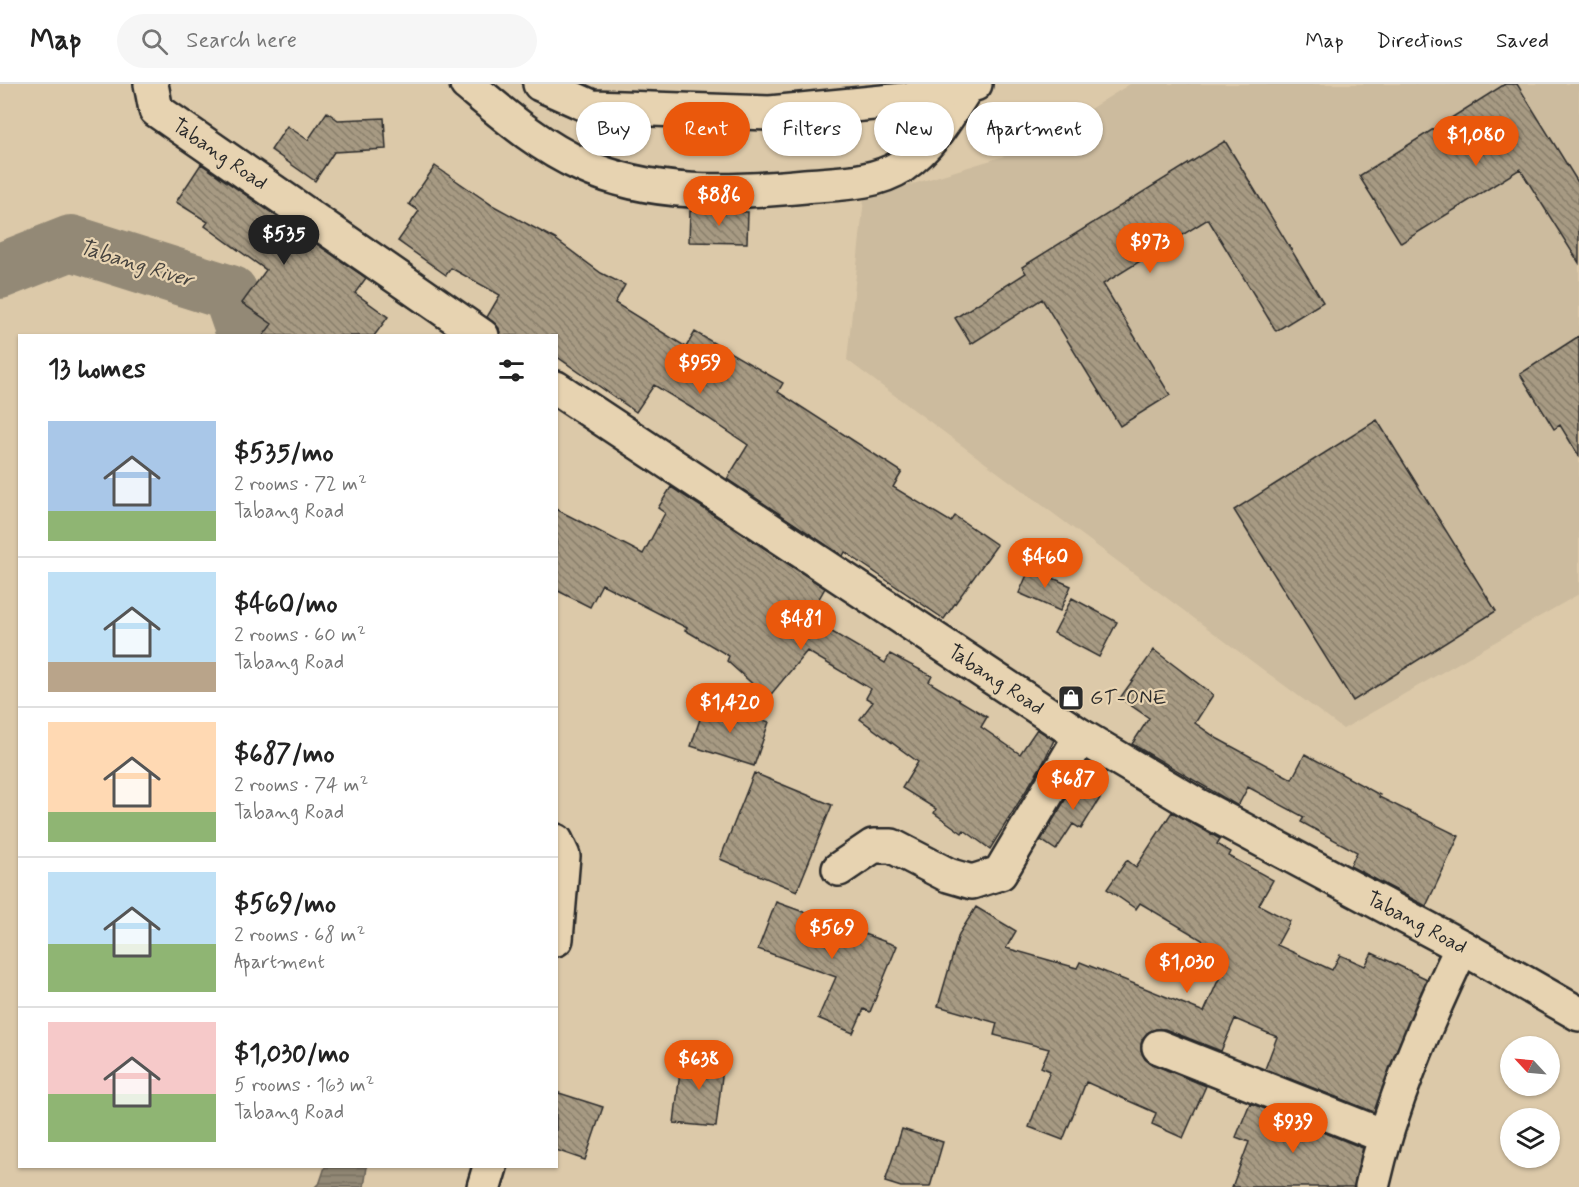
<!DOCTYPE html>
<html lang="en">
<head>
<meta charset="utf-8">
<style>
	:root { --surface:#fff; --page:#f6f6f6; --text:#222; --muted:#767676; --line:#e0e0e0; --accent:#ea580c }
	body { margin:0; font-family:Mynerve,sans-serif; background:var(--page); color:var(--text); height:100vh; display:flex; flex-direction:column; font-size:22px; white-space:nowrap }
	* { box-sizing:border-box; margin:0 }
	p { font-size:20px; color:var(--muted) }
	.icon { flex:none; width:33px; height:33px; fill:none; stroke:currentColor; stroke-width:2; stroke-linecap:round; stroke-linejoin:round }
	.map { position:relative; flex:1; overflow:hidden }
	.details { position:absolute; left:18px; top:250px; width:540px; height:834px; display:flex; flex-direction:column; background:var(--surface); border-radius:0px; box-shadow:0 2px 4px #0004 }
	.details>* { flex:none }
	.top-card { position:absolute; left:576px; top:18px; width:570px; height:54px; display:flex; gap:12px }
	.needle { width:39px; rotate:296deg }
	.controls { position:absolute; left:1500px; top:952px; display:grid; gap:12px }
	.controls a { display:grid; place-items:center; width:60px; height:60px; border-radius:50%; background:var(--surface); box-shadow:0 2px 4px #0004; font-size:30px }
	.price { position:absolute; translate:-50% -51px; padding:0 14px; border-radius:21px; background:var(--accent); color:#fff; font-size:20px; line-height:39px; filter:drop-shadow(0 2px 3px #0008) }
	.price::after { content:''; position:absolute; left:50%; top:36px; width:18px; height:14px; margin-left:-9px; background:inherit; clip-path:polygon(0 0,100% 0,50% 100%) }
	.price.current { background:#222; color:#fff }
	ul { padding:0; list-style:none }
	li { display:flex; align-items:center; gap:18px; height:150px; padding:0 30px }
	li+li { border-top:2px solid var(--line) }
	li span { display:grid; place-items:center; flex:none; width:168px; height:120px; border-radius:0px; color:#555 }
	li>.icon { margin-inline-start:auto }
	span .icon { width:72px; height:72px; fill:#fffc; stroke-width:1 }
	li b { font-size:26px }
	h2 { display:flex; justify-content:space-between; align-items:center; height:72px; padding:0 30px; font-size:26px }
	.chip { padding:0 21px; border-radius:27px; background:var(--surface); box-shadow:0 2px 4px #0004; font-size:21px; line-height:54px }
	.chip.current { background:var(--accent); color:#fff }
	header { display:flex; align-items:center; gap:36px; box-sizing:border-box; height:84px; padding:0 30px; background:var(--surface); border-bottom:2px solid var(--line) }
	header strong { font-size:28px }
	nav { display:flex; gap:33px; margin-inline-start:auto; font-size:21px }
	.search { width:420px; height:54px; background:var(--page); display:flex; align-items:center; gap:15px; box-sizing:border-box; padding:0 21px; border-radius:33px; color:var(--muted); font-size:22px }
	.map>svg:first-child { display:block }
	.built { fill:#ccbb9e }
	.water { fill:url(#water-rules); stroke:#696358; stroke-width:1.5 }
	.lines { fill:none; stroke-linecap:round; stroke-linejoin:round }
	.river { stroke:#938976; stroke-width:56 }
	.building { fill:url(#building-back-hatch); stroke:#2b2b2b; stroke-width:1.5 }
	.minor-casing { stroke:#2b2b2b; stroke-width:38 }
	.major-casing { stroke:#2b2b2b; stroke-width:38 }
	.highway-casing { stroke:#2b2b2b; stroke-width:38 }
	.minor { stroke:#e7d3b1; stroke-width:33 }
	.major { stroke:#e7d3b1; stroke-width:33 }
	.highway { stroke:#e7d3b1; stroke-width:33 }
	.labels { text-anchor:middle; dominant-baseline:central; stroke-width:4.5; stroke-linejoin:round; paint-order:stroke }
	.street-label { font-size:20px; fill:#2b2b2b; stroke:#e7d3b1 }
	.poi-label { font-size:20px; fill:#2b2b2b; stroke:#e7d3b1; text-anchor:start }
	.water-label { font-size:21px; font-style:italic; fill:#45423e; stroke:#e7d3b1 }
</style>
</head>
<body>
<header>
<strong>Map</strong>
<div class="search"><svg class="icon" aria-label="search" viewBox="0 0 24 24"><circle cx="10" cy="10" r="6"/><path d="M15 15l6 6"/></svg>Search here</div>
<nav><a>Map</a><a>Directions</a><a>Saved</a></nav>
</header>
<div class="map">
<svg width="1579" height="1103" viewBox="0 0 1579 1103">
	<defs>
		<pattern id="water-rules" width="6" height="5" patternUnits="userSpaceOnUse" patternTransform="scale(1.5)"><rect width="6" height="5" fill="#938976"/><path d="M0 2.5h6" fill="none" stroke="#787061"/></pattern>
		<pattern id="building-back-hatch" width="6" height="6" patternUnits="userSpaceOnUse" patternTransform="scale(1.5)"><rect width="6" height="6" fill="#a79a83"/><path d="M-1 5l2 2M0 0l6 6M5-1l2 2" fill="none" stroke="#887e6b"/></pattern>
	</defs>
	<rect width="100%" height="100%" fill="#dcc9a9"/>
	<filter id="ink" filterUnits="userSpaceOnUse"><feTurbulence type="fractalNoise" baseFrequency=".0167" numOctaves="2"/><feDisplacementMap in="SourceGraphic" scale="12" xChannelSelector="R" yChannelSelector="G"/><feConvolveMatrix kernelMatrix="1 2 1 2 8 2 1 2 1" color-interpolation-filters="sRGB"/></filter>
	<g filter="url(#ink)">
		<path class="built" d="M1130 0H1579V510L1343 645 847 276 864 115 1024 66Z"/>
		<path class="water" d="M325 1083H367L364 1103H315L320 1098Z"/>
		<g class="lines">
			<path class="river" d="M0 187 71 159 230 209 245 252"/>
		</g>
		<path class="building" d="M1505 0H1517L1579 100V179L1520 85 1401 159 1359 92Z
			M327 28 338 36 384 34 386 65 334 68 315 97 271 66 287 42 308 56Z
			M1225 57 1323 218 1276 247 1208 135 1103 200 1170 311 1120 342 1042 215 971 260 955 234 1026 189 1022 183Z
			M201 80 366 194 355 209 388 233 374 252H263L272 240 242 219 266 186 205 142 208 138 176 118Z
			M435 82 492 121 555 155 601 189 625 201 615 219 686 263 695 248 783 299 778 308 902 388 893 403 951 438 955 432 997 461 944 535 845 468 843 472 727 395 748 361 708 334 654 301 636 328 556 272V252H500L499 244 487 233 500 211 451 184 446 191 398 157 419 127 409 120Z
			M690 127 748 128 747 159 689 158Z
			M1579 252V372L1560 341 1554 345 1520 290Z
			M1377 336 1496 527 1353 617 1234 426Z
			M671 403 825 504 808 534 885 579 890 570 932 592 929 598 987 633 981 643 1020 670 1037 645 1054 656 1043 679 990 765 964 746 962 749 934 729 936 725 902 704 918 678 860 635 873 618 866 614 871 605 807 567 768 614 727 577 729 572 685 546 687 544 602 500 590 523 556 506V425L643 470 665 429 658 424Z
			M1030 484 1071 502 1060 527 1019 509Z
			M1072 514 1117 538 1099 573 1054 549Z
			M1154 566 1213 611 1195 639 1218 655 1292 695 1305 670 1380 711 1379 713 1459 752 1426 822 1350 782 1357 768 1301 738 1304 733 1248 703 1238 722 1132 660 1149 634 1120 614Z
			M706 617 769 638 754 682 691 662Z
			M754 689 832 721 797 807 720 775Z
			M1080 691 1105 706 1081 745 1073 740 1056 766 1041 756Z
			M1172 728 1220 755 1217 760 1231 768 1229 772 1273 796 1259 821 1290 837 1277 861 1332 886 1340 871 1365 882 1372 869 1427 895 1374 1028 1265 985 1277 953 1235 935 1221 967 1165 945H1156L1147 949 1142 956 1141 966 1145 975 1152 980 1206 1002 1183 1054 1152 1040 1156 1029 1086 998 1063 1056 1029 1043 1050 987 1041 983 1049 965 994 951 997 939 938 922 959 850 976 823 1016 847 1006 864 1077 884 1080 878 1204 928 1229 872 1140 819 1136 825 1107 805 1127 776 1136 783Z
			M776 818 897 862 870 928 864 925 853 949 818 934 836 893 758 865Z
			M682 971 724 975 716 1043 674 1039Z
			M556 1008 603 1023 585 1076 556 1066Z
			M1250 1019 1363 1064 1354 1103H1232L1249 1058 1236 1053Z
			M902 1045 943 1058 930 1103H901L885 1098Z"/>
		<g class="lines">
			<defs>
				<path id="minor" d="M467 0C503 30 539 62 582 81 651 113 732 109 805 102 838 99 874 100 902 82 933 60 947 33 967 2
					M556 757 563 772 556 855
					M839 785 873 762H892L948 791 972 798 1000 789 1081 652
					M1159 963 1384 1052
					M484 1103 490 1083
					M1372 1103C1391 1019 1425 941 1462 863"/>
				<g id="major">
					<path id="s1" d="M151 0 156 26 482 252"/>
					<path id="s2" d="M556 304 1081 652 1195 720 1462 863 1579 930"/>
				</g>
				<path id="highway" d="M540 0 592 23 770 29 904 16 975 0"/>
			</defs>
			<use href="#minor" class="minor-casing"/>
			<use href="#major" class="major-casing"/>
			<use href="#highway" class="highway-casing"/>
			<use href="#minor" class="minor"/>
			<use href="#major" class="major"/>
			<use href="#highway" class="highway"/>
		</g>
	</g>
	<defs>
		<symbol id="shop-square" viewBox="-11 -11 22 22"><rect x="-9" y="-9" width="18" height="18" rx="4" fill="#2b2b2b" stroke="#e7d3b1"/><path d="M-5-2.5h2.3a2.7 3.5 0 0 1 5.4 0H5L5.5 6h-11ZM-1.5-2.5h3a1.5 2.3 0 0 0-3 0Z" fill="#fff"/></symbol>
	</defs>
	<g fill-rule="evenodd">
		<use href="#shop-square" x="1056" y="599" width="30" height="30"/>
	</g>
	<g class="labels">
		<g class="street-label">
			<text stroke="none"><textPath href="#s1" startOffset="104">Tabang Road</textPath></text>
			<text stroke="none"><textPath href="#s2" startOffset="528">Tabang Road</textPath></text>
			<text stroke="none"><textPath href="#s2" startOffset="1014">Tabang Road</textPath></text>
		</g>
		<g class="poi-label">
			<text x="1090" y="614">GT-ONE</text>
		</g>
		<g class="water-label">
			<text transform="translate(136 180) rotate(17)">Tabang River</text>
		</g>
	</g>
</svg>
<div class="controls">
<a><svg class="needle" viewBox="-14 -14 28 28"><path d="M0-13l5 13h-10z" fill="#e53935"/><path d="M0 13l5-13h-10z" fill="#767676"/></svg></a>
<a><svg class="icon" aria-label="layers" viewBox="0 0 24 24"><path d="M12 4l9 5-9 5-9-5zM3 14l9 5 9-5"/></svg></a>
</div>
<b class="price" style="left:1476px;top:83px">$1,080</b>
<b class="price" style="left:719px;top:143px">$886</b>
<b class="price current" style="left:284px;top:182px">$535</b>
<b class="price" style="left:1150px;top:190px">$973</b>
<b class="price" style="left:700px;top:311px">$959</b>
<b class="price" style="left:1045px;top:505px">$460</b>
<b class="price" style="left:801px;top:567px">$481</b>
<b class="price" style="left:730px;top:650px">$1,420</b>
<b class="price" style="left:1073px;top:727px">$687</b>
<b class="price" style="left:832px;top:876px">$569</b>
<b class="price" style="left:1187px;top:910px">$1,030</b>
<b class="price" style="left:699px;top:1007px">$638</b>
<b class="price" style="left:1293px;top:1070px">$939</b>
<div class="top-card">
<a class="chip">Buy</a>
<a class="chip current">Rent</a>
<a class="chip">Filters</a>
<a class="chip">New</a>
<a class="chip">Apartment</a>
</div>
<section class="details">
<h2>13 homes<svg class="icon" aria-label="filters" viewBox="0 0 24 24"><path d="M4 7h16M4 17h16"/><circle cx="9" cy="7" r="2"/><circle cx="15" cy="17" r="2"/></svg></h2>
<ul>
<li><span style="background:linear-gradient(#a9c7e8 75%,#8fb573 0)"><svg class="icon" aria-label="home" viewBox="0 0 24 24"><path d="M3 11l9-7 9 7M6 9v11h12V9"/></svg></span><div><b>$535/mo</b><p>2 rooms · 72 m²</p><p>Tabang Road</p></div></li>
<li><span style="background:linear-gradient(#bfe0f5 75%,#b9a48a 0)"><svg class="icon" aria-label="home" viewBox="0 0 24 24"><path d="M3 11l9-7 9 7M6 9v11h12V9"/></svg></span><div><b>$460/mo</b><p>2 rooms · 60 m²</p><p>Tabang Road</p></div></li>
<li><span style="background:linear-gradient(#ffd9b3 75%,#8fb573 0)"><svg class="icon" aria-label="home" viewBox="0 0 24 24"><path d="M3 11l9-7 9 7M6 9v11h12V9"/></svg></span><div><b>$687/mo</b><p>2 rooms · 74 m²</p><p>Tabang Road</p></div></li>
<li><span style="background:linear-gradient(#bfe0f5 60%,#8fb573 0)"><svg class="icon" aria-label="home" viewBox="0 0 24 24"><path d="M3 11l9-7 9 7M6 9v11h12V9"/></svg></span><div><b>$569/mo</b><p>2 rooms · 68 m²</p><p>Apartment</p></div></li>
<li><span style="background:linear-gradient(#f6c9c9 60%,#8fb573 0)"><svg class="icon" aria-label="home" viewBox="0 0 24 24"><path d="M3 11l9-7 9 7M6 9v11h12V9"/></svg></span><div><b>$1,030/mo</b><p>5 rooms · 163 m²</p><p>Tabang Road</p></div></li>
</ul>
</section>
</div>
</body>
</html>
